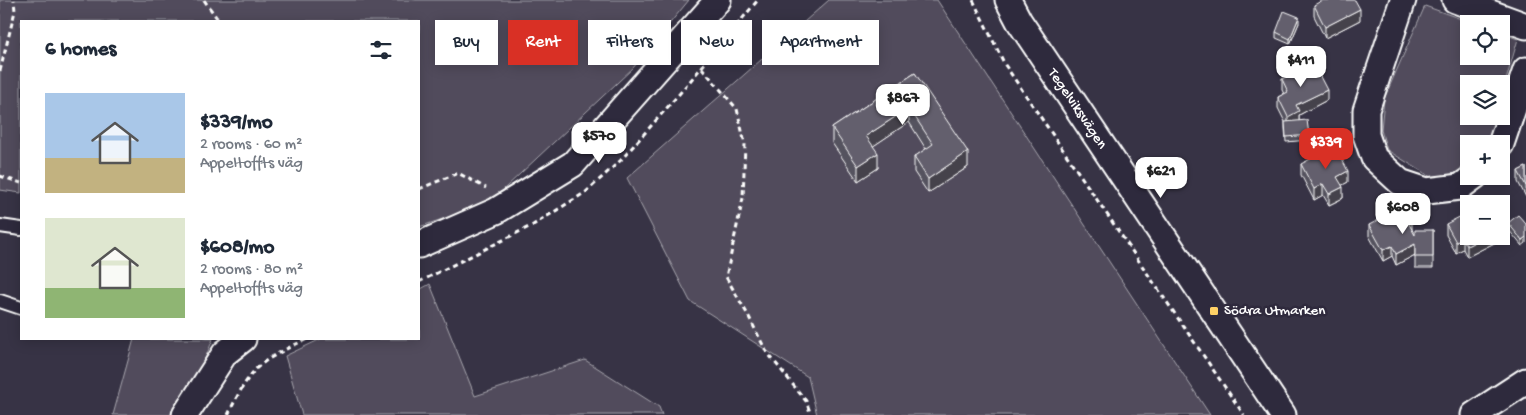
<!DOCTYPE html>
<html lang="en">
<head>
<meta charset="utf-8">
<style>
	:root { --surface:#fff; --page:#f2f2f3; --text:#1f2937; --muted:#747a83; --accent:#d93025 }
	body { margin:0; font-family:"Gochi Hand",sans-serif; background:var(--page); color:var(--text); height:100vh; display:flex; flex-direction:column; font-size:19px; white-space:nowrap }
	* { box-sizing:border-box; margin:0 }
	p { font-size:16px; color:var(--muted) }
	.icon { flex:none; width:28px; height:28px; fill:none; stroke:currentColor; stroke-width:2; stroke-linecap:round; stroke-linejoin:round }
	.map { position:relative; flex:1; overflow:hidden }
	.details { position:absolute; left:20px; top:20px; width:400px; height:320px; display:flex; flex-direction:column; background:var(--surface); border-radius:0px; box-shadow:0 2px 12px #0003 }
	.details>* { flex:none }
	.hud { position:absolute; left:435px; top:20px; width:475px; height:45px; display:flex; gap:10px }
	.tools { position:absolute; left:1460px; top:15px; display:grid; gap:10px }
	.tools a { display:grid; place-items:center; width:50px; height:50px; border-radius:0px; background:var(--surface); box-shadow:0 2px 12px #0003; font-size:25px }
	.price { position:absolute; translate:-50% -42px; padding:0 11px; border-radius:10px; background:#fff; color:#222; font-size:16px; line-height:32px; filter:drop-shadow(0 1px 2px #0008) }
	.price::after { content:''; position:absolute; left:50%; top:30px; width:15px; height:11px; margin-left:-8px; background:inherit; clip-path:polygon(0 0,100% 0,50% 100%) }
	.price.current { background:var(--accent); color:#fff }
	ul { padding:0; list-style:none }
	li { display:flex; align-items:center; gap:15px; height:125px; padding:0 25px }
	li span { display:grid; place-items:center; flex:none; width:140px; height:100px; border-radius:0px; color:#555 }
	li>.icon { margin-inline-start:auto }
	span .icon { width:60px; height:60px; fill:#fffc; stroke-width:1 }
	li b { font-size:21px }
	h2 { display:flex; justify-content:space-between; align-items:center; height:60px; padding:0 25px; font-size:21px }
	.tag { padding:0 18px; border-radius:0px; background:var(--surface); box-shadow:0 2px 12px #0003; font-size:18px; line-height:45px }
	.tag.current { background:var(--accent); color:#fff }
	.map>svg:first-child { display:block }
	.green { fill:#514c5c; stroke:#a8a6ae }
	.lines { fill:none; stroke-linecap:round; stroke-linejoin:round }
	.service-casing { stroke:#fff; stroke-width:16 }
	.minor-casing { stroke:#fff; stroke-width:29 }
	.path { stroke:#fff; stroke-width:3; stroke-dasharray:5 4; stroke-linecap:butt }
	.service { stroke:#2f2a3d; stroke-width:12 }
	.minor { stroke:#2f2a3d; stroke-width:25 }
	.wall { fill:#55525e; stroke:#fff }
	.shaded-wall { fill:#45424c; stroke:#fff }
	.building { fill:#635f6d; stroke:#fff }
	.poi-dot { fill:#ffd166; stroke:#2f2a3d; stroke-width:2 }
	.labels { text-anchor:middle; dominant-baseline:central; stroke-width:5; stroke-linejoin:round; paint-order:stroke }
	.street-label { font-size:15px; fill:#fff; stroke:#2f2a3d }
	.poi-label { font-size:15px; fill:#fff; stroke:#2f2a3d; text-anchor:start }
</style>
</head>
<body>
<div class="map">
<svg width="1526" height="415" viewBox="0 0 1526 415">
	<rect width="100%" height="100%" fill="#373345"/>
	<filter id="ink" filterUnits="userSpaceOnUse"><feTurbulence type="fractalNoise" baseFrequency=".02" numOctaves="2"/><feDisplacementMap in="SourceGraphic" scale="10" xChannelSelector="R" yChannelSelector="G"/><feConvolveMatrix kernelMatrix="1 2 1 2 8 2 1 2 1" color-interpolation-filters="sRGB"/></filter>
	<g filter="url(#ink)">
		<path class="green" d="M0 0H689L633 68 489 203 419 227V21H21V193L0 190Z
			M829 0H937L1210 415H817L808 377 690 301 627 178Z
			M1425 6 1475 24H1469V56H1501V33L1518 39 1501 97V84H1469V116H1496L1490 137 1486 144H1469V166L1460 173 1431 177 1387 150 1381 130 1384 99Z
			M430 284 475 396 585 360 659 407 662 415H302L285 356 321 339H419V290Z
			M134 339H213L182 415H113Z"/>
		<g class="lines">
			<defs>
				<path id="service" d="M0 226 21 229
					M0 301 21 308"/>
				<path id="minor" d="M1008 0 1019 21 1283 415
					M1403 0 1366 110V135L1374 158 1400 182 1427 191 1460 187 1475 176
					M1455 0 1526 26
					M1501 144 1526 70
					M419 245 496 211 573 164 718 0
					M185 415 225 353 243 339
					M1474 415 1526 381"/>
			</defs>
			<use href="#service" class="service-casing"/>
			<use href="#minor" class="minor-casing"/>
			<path class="path" d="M204 0 219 21
				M973 0 1005 65 1244 415
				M702 68 737 109 745 144 743 198 726 277 748 315 766 351 806 401 811 415
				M0 71 15 11 14 0
				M0 176 21 183
				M419 189 458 173 486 188
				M419 282 533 225 586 192 621 160 680 93 758 0
				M228 415C235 400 243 384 254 371 264 359 292 346 307 339"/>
			<use href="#service" class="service"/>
			<use href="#minor" class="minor"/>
		</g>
		<path class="wall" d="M1314 5 1360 20 1325 38 1314 16Z
			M1299 23 1290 44 1276 38V32Z
			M915 73 968 167 928 193 914 172V157L926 149 909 122 873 146 878 168 858 181 832 143V128Z
			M1282 79 1327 100 1299 115V121L1309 135V140L1286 142 1285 128V122L1278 108V97L1284 94 1282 90Z
			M1301 164 1348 182 1342 185 1343 198 1329 205 1323 195 1314 200 1301 175Z
			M1526 167V197L1518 182V171Z
			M1508 223 1526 224 1522 246 1508 229Z
			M1446 224 1500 236V240L1467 257 1463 249 1456 253 1446 235Z
			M1369 225 1412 231 1415 235 1433 230V268H1415V255L1396 265 1392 256 1383 261 1369 236Z"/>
		<path class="shaded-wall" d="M1360 9V20L1325 38V27Z
			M1299 17V23L1290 44V39Z
			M1327 90V100L1299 115V122L1288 128V117L1296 105Z
			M909 108V122L866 151V136Z
			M968 152V167L928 193V179Z
			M878 153V168L858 181V166Z
			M1348 171V182L1337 188V177Z
			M1323 184V195L1314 200V189Z
			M1343 187V198L1329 205V194Z
			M1412 223V234L1409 224Z
			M1486 236H1500V240L1467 257V246Z
			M1526 237V243L1522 246V240Z
			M1463 239V249L1456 253V242Z
			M1415 244V255L1396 265V254Z
			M1392 246V256L1383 261V250Z"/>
		<path class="building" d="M1323 0H1355L1360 9 1325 27 1314 5Z
			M1284 11 1299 17 1290 39 1276 32Z
			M1313 63 1327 90 1296 105 1299 111 1288 117 1278 97 1288 92 1282 79Z
			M915 73 968 152 928 179 914 157 933 144 909 108 866 136 878 153 858 166 832 128Z
			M1307 120 1309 135 1286 137 1285 122Z
			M1335 146 1348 171 1337 177 1343 187 1329 194 1323 184 1314 189 1301 164Z
			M1526 167V186L1518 171Z
			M1404 207 1412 223 1409 224 1415 235V230H1433V257H1415V244L1396 254 1392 246 1383 250 1369 225Z
			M1469 212V236H1486L1467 246 1463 239 1456 242 1446 224Z
			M1518 215 1526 224V237L1522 240 1508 223Z"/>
	</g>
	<rect class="poi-dot" x="1209" y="306" width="10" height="10" rx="2.5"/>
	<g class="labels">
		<g class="street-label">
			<text transform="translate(1077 109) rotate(56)">Tegelviksvägen</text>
		</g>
		<g class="poi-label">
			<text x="1224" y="311">Södra Utmarken</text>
		</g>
	</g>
</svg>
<div class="tools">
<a><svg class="icon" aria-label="locate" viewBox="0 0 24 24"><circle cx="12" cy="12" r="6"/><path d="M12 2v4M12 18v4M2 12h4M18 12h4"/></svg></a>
<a><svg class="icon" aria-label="layers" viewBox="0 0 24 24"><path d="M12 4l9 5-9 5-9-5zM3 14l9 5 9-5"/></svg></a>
<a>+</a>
<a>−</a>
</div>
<b class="price" style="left:1301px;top:88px">$411</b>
<b class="price" style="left:903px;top:126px">$867</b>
<b class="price" style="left:599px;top:164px">$570</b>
<b class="price current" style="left:1326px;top:170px">$339</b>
<b class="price" style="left:1161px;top:199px">$621</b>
<b class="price" style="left:1403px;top:235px">$608</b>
<div class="hud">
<a class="tag">Buy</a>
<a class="tag current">Rent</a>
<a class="tag">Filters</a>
<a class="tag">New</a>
<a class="tag">Apartment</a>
</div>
<section class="details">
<h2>6 homes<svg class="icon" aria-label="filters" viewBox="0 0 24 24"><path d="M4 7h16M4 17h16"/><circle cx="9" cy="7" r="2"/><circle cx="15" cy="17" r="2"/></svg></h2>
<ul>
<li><span style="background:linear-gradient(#a9c7e8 65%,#c2b280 0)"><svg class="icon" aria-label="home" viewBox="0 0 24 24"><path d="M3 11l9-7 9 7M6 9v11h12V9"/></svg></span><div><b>$339/mo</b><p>2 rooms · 60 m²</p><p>Appeltoffts väg</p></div></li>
<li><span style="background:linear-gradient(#dfe7d0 70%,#8fb573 0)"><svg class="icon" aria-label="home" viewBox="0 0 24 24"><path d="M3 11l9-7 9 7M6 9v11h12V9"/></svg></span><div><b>$608/mo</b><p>2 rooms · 80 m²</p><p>Appeltoffts väg</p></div></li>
</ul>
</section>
</div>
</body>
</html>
